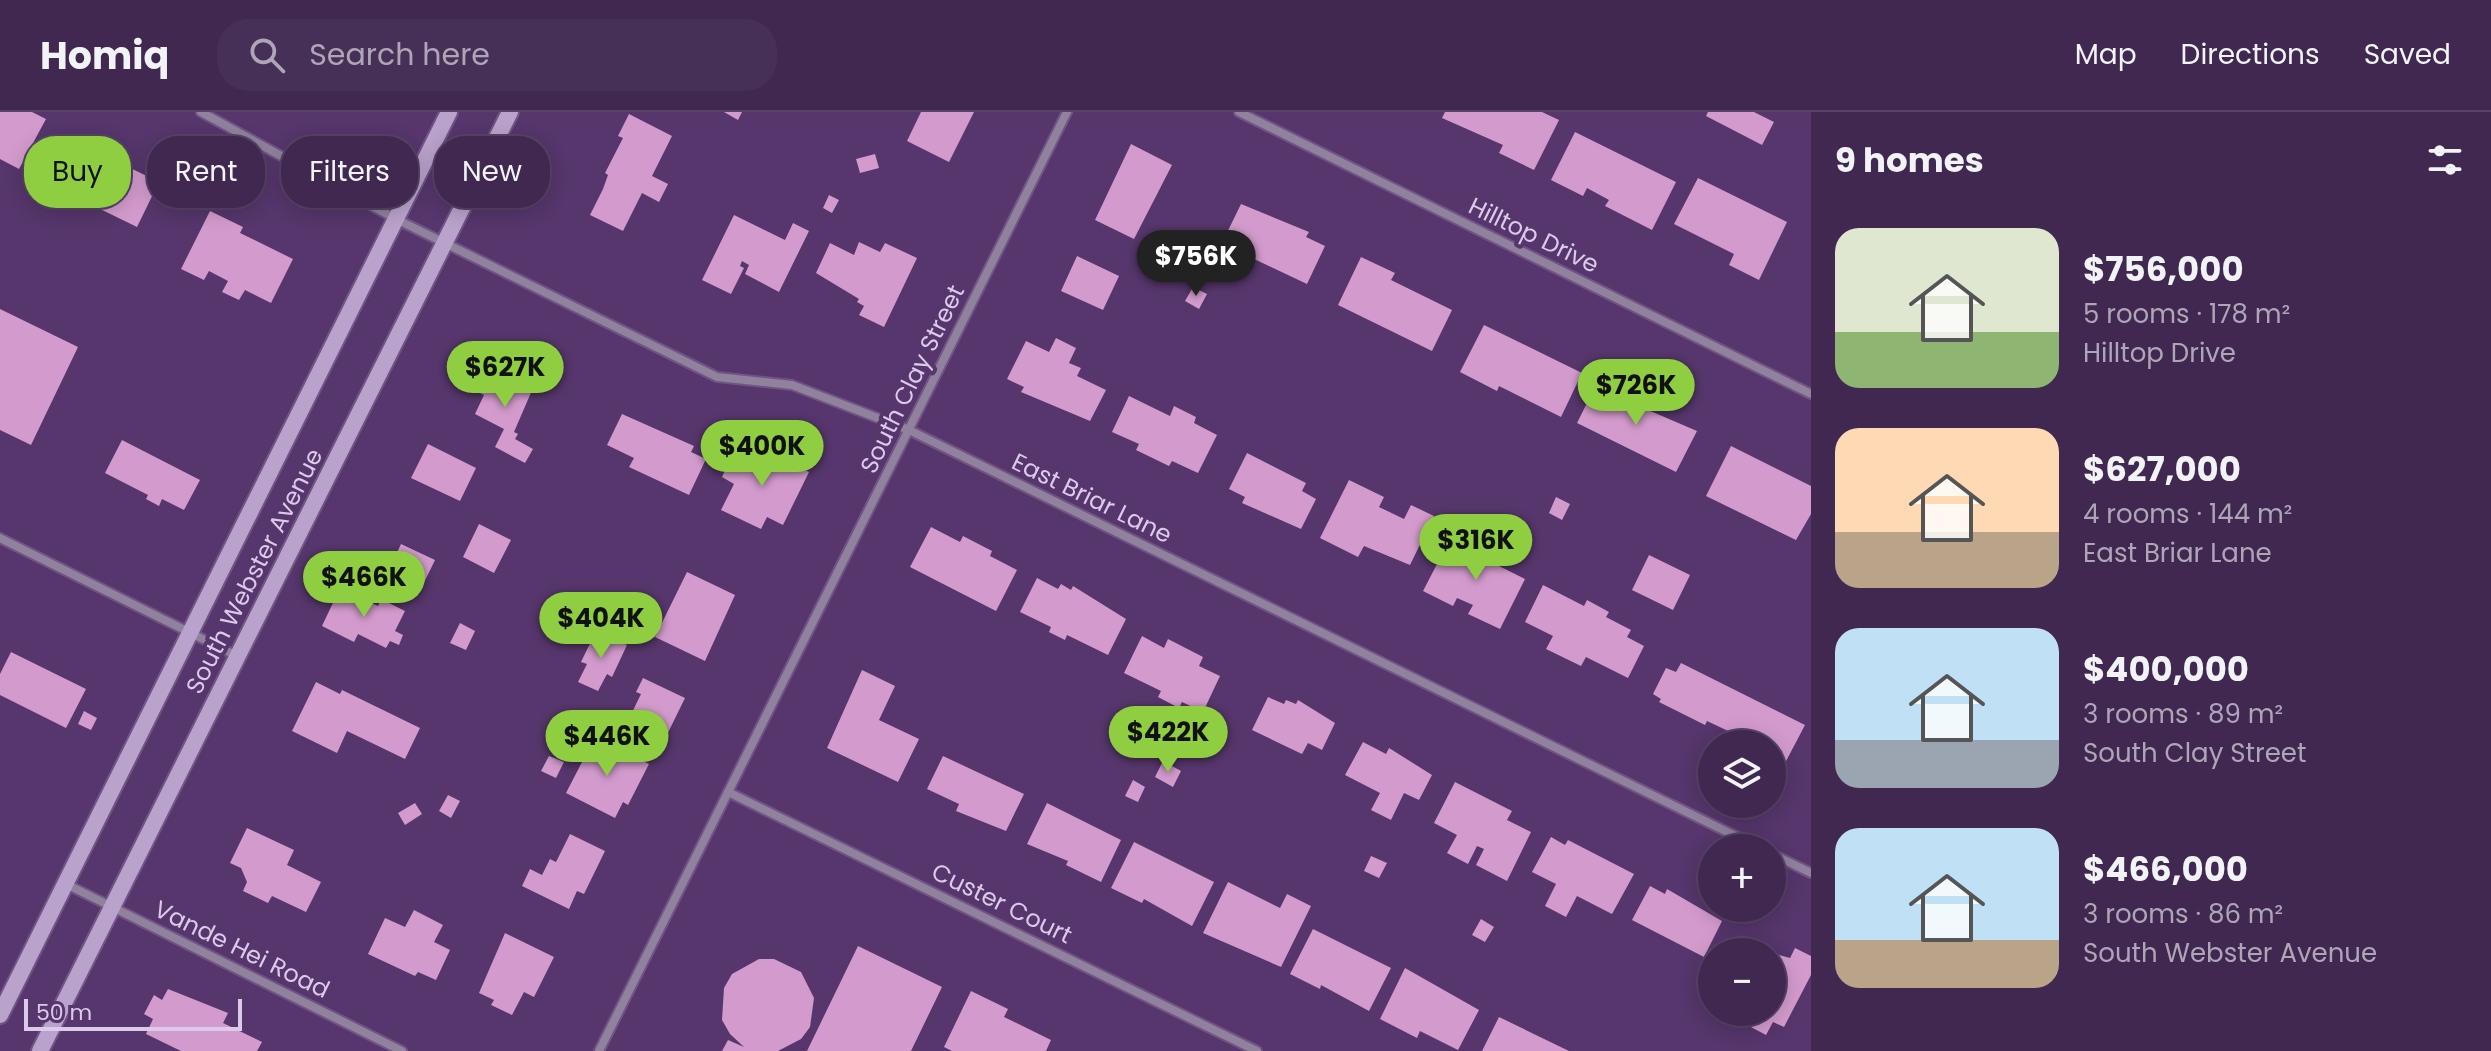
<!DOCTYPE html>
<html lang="en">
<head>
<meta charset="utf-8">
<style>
	:root { --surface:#402851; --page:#473058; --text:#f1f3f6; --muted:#aea6b7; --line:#594468; --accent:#8fcd41 }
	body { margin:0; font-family:Poppins,sans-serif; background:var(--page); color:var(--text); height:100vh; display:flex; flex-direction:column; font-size:30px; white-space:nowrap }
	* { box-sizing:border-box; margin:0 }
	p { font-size:26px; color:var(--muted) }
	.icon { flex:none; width:44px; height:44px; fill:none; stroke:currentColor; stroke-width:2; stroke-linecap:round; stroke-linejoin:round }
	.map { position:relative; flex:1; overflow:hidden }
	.panel { display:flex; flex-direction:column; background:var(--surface); width:680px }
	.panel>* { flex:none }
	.guide { position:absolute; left:24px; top:24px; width:760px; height:72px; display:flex; gap:16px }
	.controls { position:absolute; left:1698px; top:618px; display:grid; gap:16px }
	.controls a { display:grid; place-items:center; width:88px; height:88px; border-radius:50%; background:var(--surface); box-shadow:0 4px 20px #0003,0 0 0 2px var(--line); font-size:40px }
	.scale { position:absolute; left:24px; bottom:20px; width:218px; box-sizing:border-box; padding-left:8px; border:4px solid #dccaea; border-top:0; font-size:22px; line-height:28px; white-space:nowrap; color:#dccaea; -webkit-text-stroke:6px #56366c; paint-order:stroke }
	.price { position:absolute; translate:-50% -68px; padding:0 18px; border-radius:28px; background:var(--accent); color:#111; font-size:26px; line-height:52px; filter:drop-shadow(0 2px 4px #0008) }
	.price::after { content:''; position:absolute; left:50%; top:48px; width:24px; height:18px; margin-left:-12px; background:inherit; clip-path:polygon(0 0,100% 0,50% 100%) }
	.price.active { background:#222; color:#fff }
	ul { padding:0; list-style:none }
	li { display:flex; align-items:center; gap:24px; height:200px; padding:0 24px }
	li span { display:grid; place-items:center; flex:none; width:224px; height:160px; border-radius:24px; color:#555 }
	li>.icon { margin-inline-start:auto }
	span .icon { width:96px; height:96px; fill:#fffc; stroke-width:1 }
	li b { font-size:34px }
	h2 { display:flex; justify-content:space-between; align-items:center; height:96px; padding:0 24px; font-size:34px }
	.chip { padding:0 28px; border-radius:32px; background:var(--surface); box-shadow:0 4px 20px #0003,0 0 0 2px var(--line); font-size:28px; line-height:72px }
	.chip.active { background:var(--accent); color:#111 }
	header { display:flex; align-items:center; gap:48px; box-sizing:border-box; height:112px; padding:0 40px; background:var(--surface); border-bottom:2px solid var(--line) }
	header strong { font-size:38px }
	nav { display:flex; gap:44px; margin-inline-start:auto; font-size:28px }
	.search { width:560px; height:72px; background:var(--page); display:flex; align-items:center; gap:20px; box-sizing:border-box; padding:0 28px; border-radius:32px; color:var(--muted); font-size:30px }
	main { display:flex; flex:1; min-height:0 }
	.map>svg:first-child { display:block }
	.building { fill:#d39bcd }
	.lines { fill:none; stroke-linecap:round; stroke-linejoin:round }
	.street-casing { stroke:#715485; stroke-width:12 }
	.secondary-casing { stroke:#715485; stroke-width:20 }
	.street { stroke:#90829c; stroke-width:8 }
	.secondary { stroke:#b9a2cb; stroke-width:16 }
	.labels { text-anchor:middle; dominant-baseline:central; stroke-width:8; stroke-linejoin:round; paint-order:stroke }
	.street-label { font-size:24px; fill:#dccaea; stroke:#56366c }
</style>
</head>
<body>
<header>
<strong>Homiq</strong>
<div class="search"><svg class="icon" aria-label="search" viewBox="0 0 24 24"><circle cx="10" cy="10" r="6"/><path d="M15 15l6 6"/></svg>Search here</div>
<nav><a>Map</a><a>Directions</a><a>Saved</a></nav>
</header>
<main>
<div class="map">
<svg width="1811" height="939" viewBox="0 0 1811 939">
	<rect width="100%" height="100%" fill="#56366c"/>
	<path class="building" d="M0 0H32L46 7 19 57 0 47Z
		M724 0H742L738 8Z
		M921 0H974L949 50 907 29Z
		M1445 0H1542L1559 8 1534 58 1499 41 1503 33 1442 6Z
		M1708 0H1754L1774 10 1762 33 1706 4Z
		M629 2 672 24 652 64 668 72 659 90 642 81 623 119 590 103 603 77 608 63 605 61 623 26 618 24Z
		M1575 20 1676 70 1652 118 1605 94 1609 88 1587 76 1583 84 1551 68Z
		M75 29 159 70 137 115 53 74Z
		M1131 32 1172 53 1134 127 1095 108Z
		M875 42 879 56 860 61 856 47Z
		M1698 66 1787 110 1759 168 1729 153 1734 142 1674 112Z
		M829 83 839 88 832 101 823 96Z
		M1241 92 1309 120 1306 125 1325 134 1307 172 1252 146 1249 153 1218 139Z
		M210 99 243 115 240 121 293 147 271 191 245 178 239 188 222 180 228 169 209 159 204 168 181 157Z
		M734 103 785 128 793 111 809 119 779 180 745 162 749 153 742 149 740 154 744 156 731 182 702 168Z
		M859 130 880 140 885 131 917 146 884 215 859 203 864 194 857 190 859 187 816 161 830 131 854 143Z
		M1077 144 1119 164 1103 198 1061 179Z
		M1361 145 1395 161 1391 168 1452 198 1432 239 1338 193Z
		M1193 175 1207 182 1199 197 1185 189Z
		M0 197 78 235 31 333 0 318Z
		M1484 213 1582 261 1561 305 1499 274 1497 279 1460 260Z
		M1056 226 1076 236 1069 251 1081 256 1077 264 1106 278 1090 309 1021 280 1024 275 1007 267 1026 229 1049 240Z
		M489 253 533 276 514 320 518 322 515 327 533 337 525 351 495 335 504 317 475 302 484 283 476 279Z
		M1598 269 1629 285 1627 289 1697 319 1676 360 1577 311Z
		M1129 284 1170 304 1174 294 1196 305 1194 311 1217 323 1198 361 1172 349 1169 354 1136 338 1139 332 1112 320Z
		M622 302 694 334 691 340 706 347 689 383 629 355 634 346 607 333Z
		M122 328 200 368 184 398 162 387 159 394 146 387 148 383 105 361Z
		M428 332 476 356 460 389 411 366Z
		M1731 334 1811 374V402L1796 428 1706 384Z
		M735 337 761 349 766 339 809 360 783 413 767 405 761 417 721 398 734 372 722 365Z
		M1247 341 1306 371 1302 379 1316 387 1301 417 1242 391 1245 385 1229 377Z
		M1349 368 1384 385 1379 395 1404 407 1411 393 1434 404 1410 453 1364 434 1358 445 1320 426Z
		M1556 385 1570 392 1562 408 1549 401Z
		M479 412 511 428 494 461 463 445Z
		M931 415 960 430 963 424 992 439 990 444 1017 458 996 499 910 455Z
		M1481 427 1506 439 1499 454 1525 467 1500 517 1468 502 1473 493 1457 486 1453 494 1423 479 1449 429 1474 441Z
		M401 432 435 448 419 481 386 465Z
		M1649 443 1690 463 1673 498 1632 478Z
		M687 460 735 483 705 549 655 525Z
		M1037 466 1058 477 1061 472 1071 478 1073 474 1126 507 1108 543 1067 523 1065 528 1049 520 1051 515 1020 500Z
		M1543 473 1584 494 1587 488 1609 500 1606 505 1631 518 1627 525 1644 534 1628 566 1586 545 1581 554 1546 537 1553 524 1525 510Z
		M340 476 378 494 381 487 405 499 395 519 403 523 399 533 390 529 386 536 358 522 354 530 322 514Z
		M460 511 475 519 466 538 450 531Z
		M596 519 627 533 612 565 607 562 598 579 578 570 587 552 581 550Z
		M1142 524 1164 536 1168 527 1203 545 1199 554 1220 564 1203 600 1182 590 1179 596 1158 585 1161 579 1124 561Z
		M11 540 86 577 66 616 0 583V562Z
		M1681 551 1805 613 1784 653 1772 647V632H1742L1738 630 1741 625 1707 609 1705 613 1659 590 1661 587 1653 582 1666 556 1676 560Z
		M862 558 895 574 879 608 919 627 898 670 827 636Z
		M643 566 685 586 659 639 622 621 641 582 636 580Z
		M316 570 340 582 342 578 420 616 405 647 347 619 337 641 292 619Z
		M1268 585 1284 592 1286 588 1296 592 1298 588 1335 611 1322 638 1308 631 1302 642 1252 618Z
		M84 599 97 606 91 618 78 612Z
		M595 625 649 652 628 693 623 690 615 706 566 681Z
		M1363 630 1386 642 1389 636 1432 663 1419 688 1404 681 1391 708 1371 698 1380 681 1345 663Z
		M549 644 564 650 556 666 541 659Z
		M943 644 1024 682 1006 719 956 699 959 692 927 677Z
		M1163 649 1181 659 1173 675 1155 665Z
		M1133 668 1145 675 1138 690 1125 684Z
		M1455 670 1512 699 1507 708 1531 720 1507 769 1476 753 1484 737 1477 734 1468 752 1447 741 1457 723 1434 711Z
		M448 683 460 689 451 706 439 699Z
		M415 691 422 702 405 713 398 701Z
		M1047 691 1121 728 1101 770 1066 753 1068 749 1027 732Z
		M247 716 294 738 287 753 321 770 306 800 272 784 268 791 243 779 247 770 241 756 230 751Z
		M570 722 605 739 584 782 577 779 569 797 522 774 530 757 542 763 550 747 556 750Z
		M1551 725 1565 733 1568 728 1634 762 1612 802 1577 784 1566 805 1545 794 1556 772 1532 760Z
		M1134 730 1214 770 1192 814 1144 787 1142 791 1111 776Z
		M1371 744 1387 751 1379 766 1364 759Z
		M1228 770 1280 796 1287 782 1311 794 1281 855 1203 821Z
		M1650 774 1665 782 1667 777 1722 809 1704 845 1632 808Z
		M414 798 443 813 434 830 450 838 436 868 418 860 415 864 368 842 385 806 405 815Z
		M1481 807 1494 815 1485 830 1472 823Z
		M1313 817 1391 856 1369 899 1321 873 1320 877 1290 862Z
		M505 821 554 845 534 885 524 880 512 903 491 893 494 888 479 881Z
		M1736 826 1759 838 1760 835 1771 840H1728Z
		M858 834 942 875 911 939H807Z
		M1795 836 1811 844V863L1784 915 1773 910 1766 923 1747 913 1754 900H1772V841L1790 846Z
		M759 847H774L801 860 814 886 810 915 801 927 778 939H722L728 928 744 935 730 922 722 908 724 876 732 862Z
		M1405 856 1479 898 1458 938 1420 919 1417 926 1380 907Z
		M168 877 228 901 223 911 262 930 257 939H181L146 922 153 907 144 902 154 883 162 888Z
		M971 879 1008 897 1004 905 1051 928 1046 939H952L944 935Z
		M1499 905 1569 939H1482Z"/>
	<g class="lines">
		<defs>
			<path id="street" d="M201 0 396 107 717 265 792 273 909 318 1760 736
				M1239 0 1811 282
				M0 426 237 544
				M728 680 1257 939
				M1772 742 1811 761
				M66 772 402 939
				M599 939 1067 0"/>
			<path id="secondary" d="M0 903 449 0
				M40 939 510 0"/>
		</defs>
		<use href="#street" class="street-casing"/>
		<use href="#secondary" class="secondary-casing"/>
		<use href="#street" class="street"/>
		<use href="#secondary" class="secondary"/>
	</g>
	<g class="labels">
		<g class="street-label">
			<text transform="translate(1534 123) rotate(26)">Hilltop Drive</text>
			<text transform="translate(912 267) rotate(-64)">South Clay Street</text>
			<text transform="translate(1092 386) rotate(26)">East Briar Lane</text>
			<text transform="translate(254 459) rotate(-63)">South Webster Avenue</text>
			<text transform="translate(1002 791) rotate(26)">Custer Court</text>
			<text transform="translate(242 837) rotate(26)">Vande Hei Road</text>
		</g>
	</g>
</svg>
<div class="controls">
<a><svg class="icon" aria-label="layers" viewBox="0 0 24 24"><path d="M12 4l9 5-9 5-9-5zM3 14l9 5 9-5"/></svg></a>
<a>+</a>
<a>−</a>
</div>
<div class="scale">50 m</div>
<b class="price active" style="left:1196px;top:186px">$756K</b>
<b class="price" style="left:505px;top:297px">$627K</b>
<b class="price" style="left:1636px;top:315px">$726K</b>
<b class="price" style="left:762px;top:376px">$400K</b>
<b class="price" style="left:1476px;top:470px">$316K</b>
<b class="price" style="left:364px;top:507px">$466K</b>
<b class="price" style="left:601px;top:548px">$404K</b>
<b class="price" style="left:1168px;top:662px">$422K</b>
<b class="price" style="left:607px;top:666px">$446K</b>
<div class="guide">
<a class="chip active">Buy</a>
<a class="chip">Rent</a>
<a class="chip">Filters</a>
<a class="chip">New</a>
</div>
</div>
<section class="panel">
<h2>9 homes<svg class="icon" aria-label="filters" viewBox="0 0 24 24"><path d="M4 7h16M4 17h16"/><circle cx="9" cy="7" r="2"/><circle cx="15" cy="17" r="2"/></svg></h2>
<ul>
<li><span style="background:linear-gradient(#dfe7d0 65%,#8fb573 0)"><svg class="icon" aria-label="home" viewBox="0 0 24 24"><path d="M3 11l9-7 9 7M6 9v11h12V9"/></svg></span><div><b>$756,000</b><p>5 rooms · 178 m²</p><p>Hilltop Drive</p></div></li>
<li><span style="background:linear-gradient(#ffd9b3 65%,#b9a48a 0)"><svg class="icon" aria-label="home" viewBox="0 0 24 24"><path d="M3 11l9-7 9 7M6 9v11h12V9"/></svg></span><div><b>$627,000</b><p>4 rooms · 144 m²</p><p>East Briar Lane</p></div></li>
<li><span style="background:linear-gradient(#bfe0f5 70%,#9aa5b1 0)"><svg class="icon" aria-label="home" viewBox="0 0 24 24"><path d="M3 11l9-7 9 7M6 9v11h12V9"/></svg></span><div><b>$400,000</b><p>3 rooms · 89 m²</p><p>South Clay Street</p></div></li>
<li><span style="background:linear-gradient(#bfe0f5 70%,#b9a48a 0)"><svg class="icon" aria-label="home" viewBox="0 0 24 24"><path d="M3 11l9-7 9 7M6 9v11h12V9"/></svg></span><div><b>$466,000</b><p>3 rooms · 86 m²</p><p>South Webster Avenue</p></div></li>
</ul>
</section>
</main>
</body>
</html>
